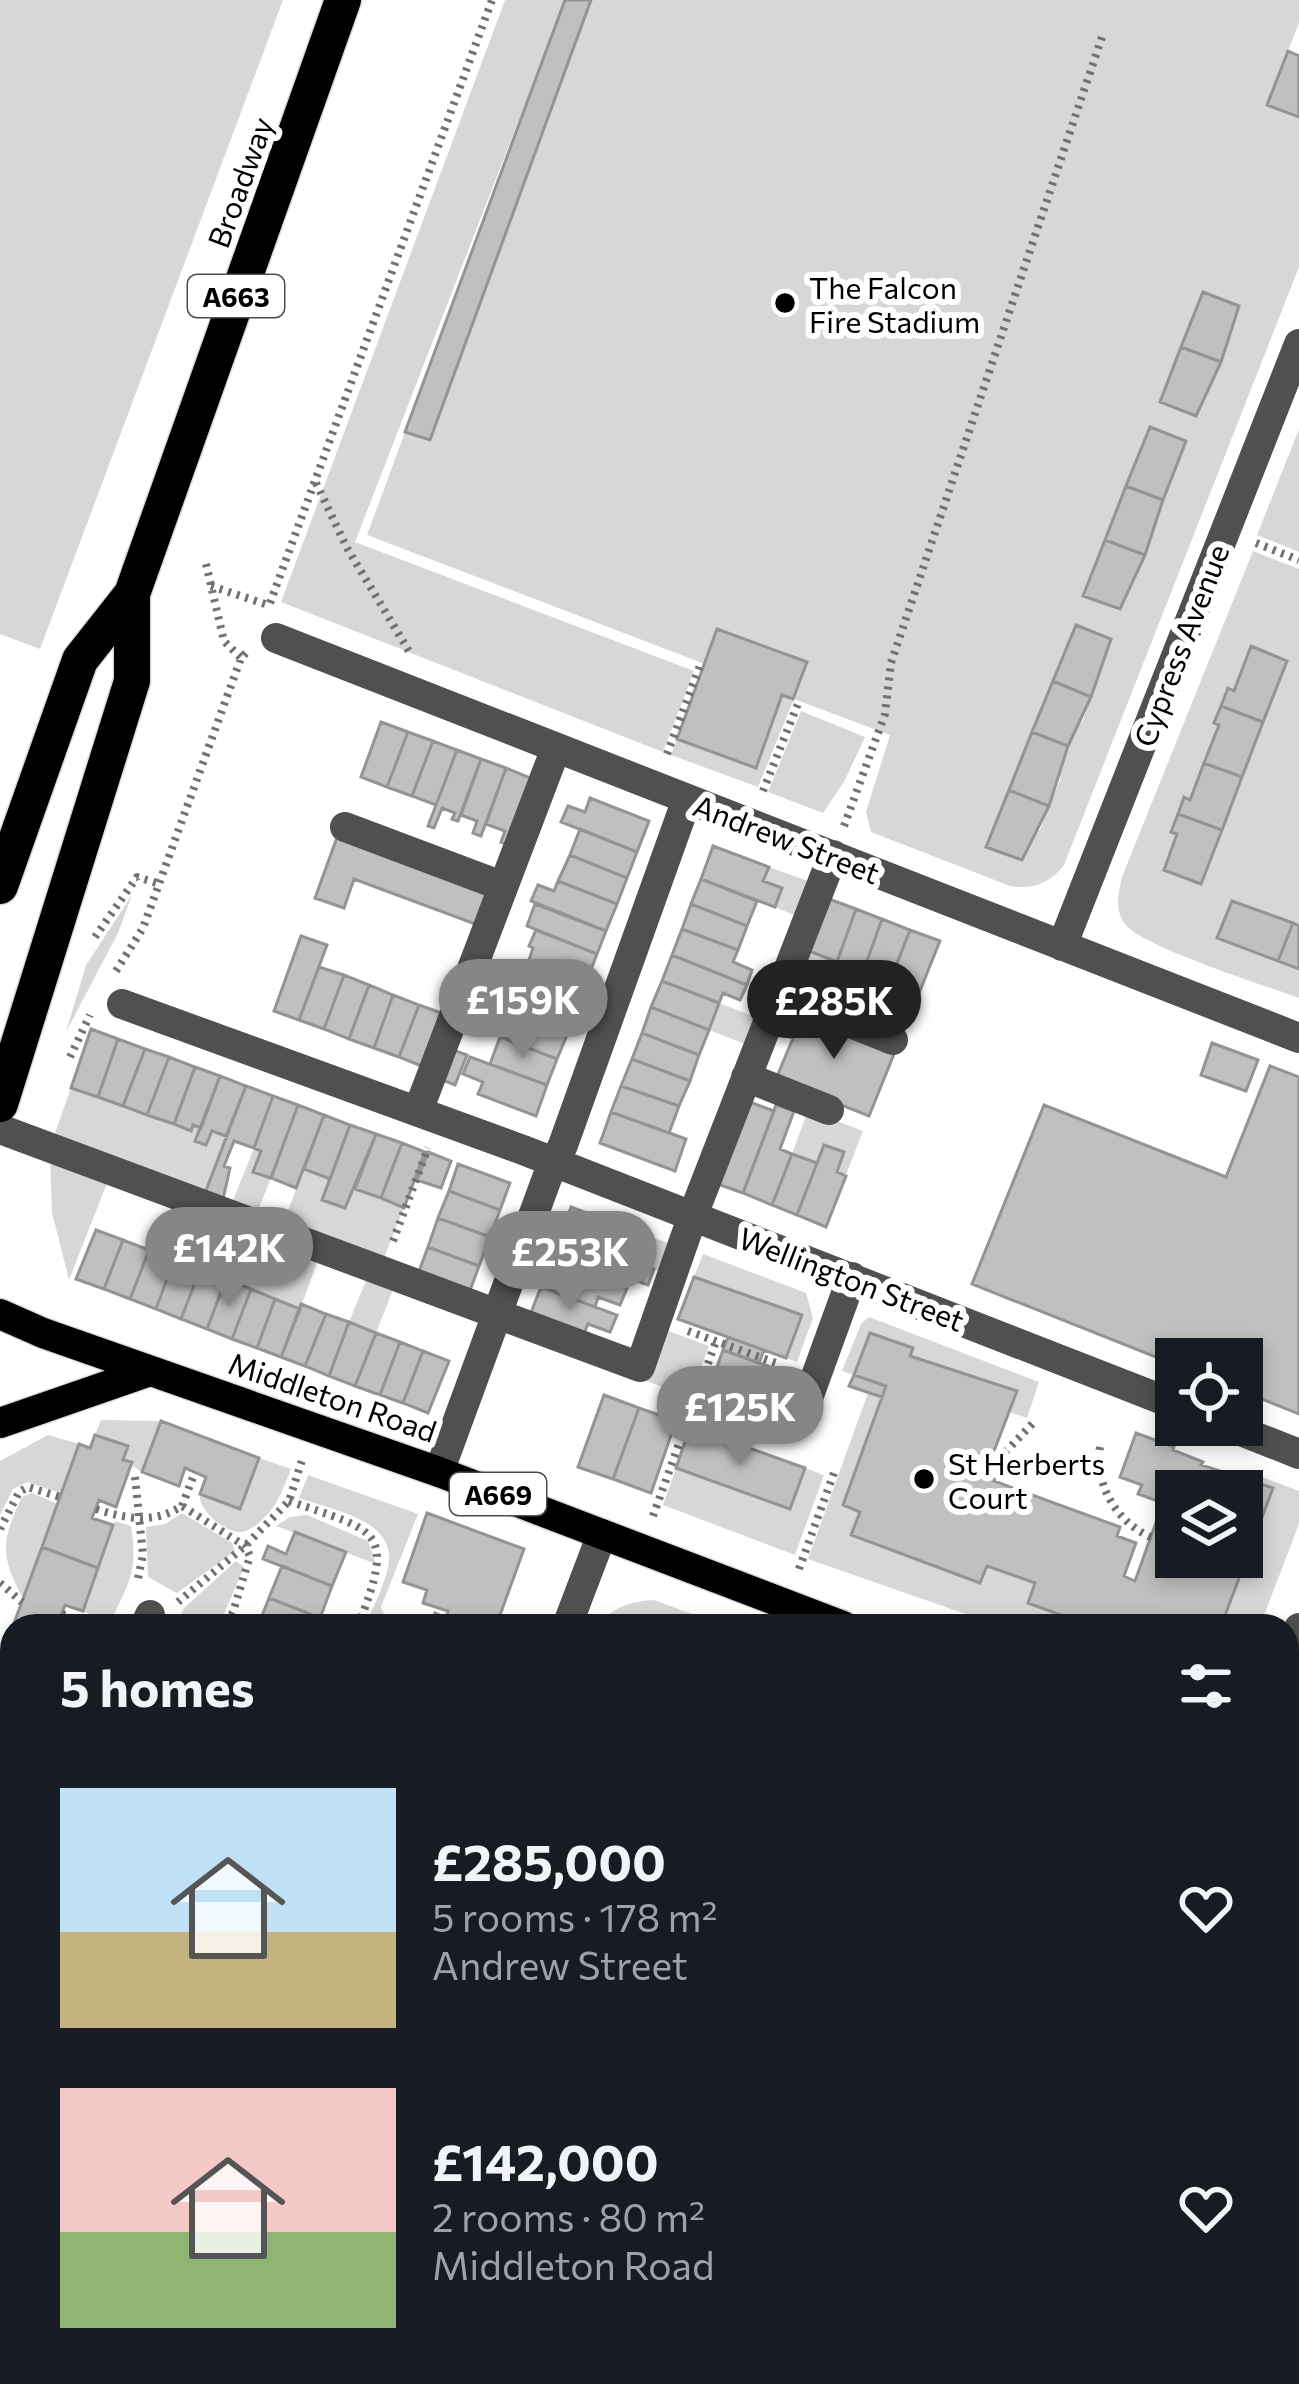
<!DOCTYPE html>
<html lang="en">
<head>
<meta charset="utf-8">
<style>
	:root { --surface:#171b24; --page:#20242c; --text:#f1f3f6; --muted:#9ea1a6; --accent:#858687 }
	body { margin:0; font-family:Commissioner,sans-serif; background:var(--page); color:var(--text); height:100vh; display:flex; flex-direction:column; font-size:45px; white-space:nowrap }
	* { box-sizing:border-box; margin:0 }
	p { font-size:39px; color:var(--muted) }
	.icon { flex:none; width:66px; height:66px; fill:none; stroke:currentColor; stroke-width:2; stroke-linecap:round; stroke-linejoin:round }
	.map { position:relative; flex:1; overflow:hidden }
	.panel { position:absolute; left:0px; top:1614px; width:1299px; height:771px; display:flex; flex-direction:column; background:var(--surface); border-radius:36px 36px 0 0; box-shadow:0 6px 18px #0003 }
	.panel>* { flex:none }
	.tools { position:absolute; left:1155px; top:1338px; display:grid; gap:24px }
	.tools a { display:grid; place-items:center; width:108px; height:108px; border-radius:0px; background:var(--surface); box-shadow:0 6px 18px #0003; font-size:60px }
	.price { position:absolute; translate:-50% -102px; padding:0 27px; border-radius:42px; background:var(--accent); color:#fff; font-size:39px; line-height:78px; filter:drop-shadow(0 3px 6px #0008) }
	.price::after { content:''; position:absolute; left:50%; top:72px; width:36px; height:27px; margin-left:-18px; background:inherit; clip-path:polygon(0 0,100% 0,50% 100%) }
	.price.current { background:#222; color:#fff }
	ul { padding:0; list-style:none }
	li { display:flex; align-items:center; gap:36px; height:300px; padding:0 60px }
	li span { display:grid; place-items:center; flex:none; width:336px; height:240px; border-radius:0px; color:#555 }
	li>.icon { margin-inline-start:auto }
	span .icon { width:144px; height:144px; fill:#fffc; stroke-width:1 }
	li b { font-size:51px }
	h2 { display:flex; justify-content:space-between; align-items:center; height:144px; padding:0 60px; font-size:51px }
	.map>svg:first-child { display:block }
	.green { fill:#d7d7d7; fill-rule:evenodd }
	.building { fill:#c0c0c0; stroke:#949494; stroke-width:3; fill-rule:evenodd }
	.lines { fill:none; stroke-linecap:round; stroke-linejoin:round }
	.major-casing { stroke:#dbdbdb; stroke-width:33 }
	.highway-casing { stroke:#dbdbdb; stroke-width:39 }
	.path { stroke:#727272; stroke-width:8; stroke-dasharray:3 6; stroke-linecap:butt }
	.minor { stroke:#505050; stroke-width:30 }
	.major { stroke:#000; stroke-width:30 }
	.highway { stroke:#000; stroke-width:36 }
	.poi-dot { fill:#000; stroke:#fff; stroke-width:4.5 }
	.labels { text-anchor:middle; dominant-baseline:central; stroke-width:12; stroke-linejoin:round; paint-order:stroke }
	.shield { fill:#fff; stroke:#4c4c4c; stroke-width:3 }
	.shield-label { font-size:27px; font-weight:bold; fill:#000 }
	.street-label { font-size:30px; fill:#000; stroke:#fff }
	.poi-label { font-size:30px; fill:#000; stroke:#fff; text-anchor:start }
</style>
</head>
<body>
<div class="map">
<svg width="1299" height="2384" viewBox="0 0 1299 2384">
	<rect width="100%" height="100%" fill="#fff"/>
	<path class="green" d="M0 0H283L40 649 0 634Z
		M505 0H1299V23L1267 104 1299 117V267L1064 865C1050 883 1033 890 1010 886L871 832 866 812 890 735 794 699 758 787 671 755 705 664 367 535 554 29 355 542 694 671 663 752 281 602ZM1202 293 1239 307 1213 383 1209 382 1195 415 1160 401ZM1149 428 1186 442 1136 577 1132 576 1120 609 1084 595ZM1077 625 1111 640 1082 723H1078L1057 774 1061 777 1040 830 1035 829 1022 860 987 846Z
		M1299 429V552L1257 535Z
		M1253 551 1299 569V926L1233 901 1218 938 1299 969V998C1267 986 1139 946 1124 923 1115 909 1118 893 1122 877ZM1251 647 1287 662 1201 883 1164 870 1177 834 1172 831 1185 798 1190 800 1219 725 1214 723 1227 689 1234 691Z
		M801 711 865 737 845 780 823 813 768 792Z
		M769 867 808 881 796 916 775 907 782 888 763 881Z
		M132 895 118 933 66 1032 86 965Z
		M809 951 889 983 874 1024 801 995 796 983Z
		M719 1003 758 1018 748 1045 709 1030Z
		M71 1088 190 1130 193 1125 201 1128 206 1145 212 1131 226 1136 205 1193 54 1136Z
		M808 1110 863 1131 846 1175 837 1172 843 1152 824 1145 817 1163 792 1154Z
		M254 1148 261 1151 253 1172 271 1178 257 1213 232 1203Z
		M50 1158 109 1178 69 1280 52 1213Z
		M304 1169 404 1208 383 1260 283 1223Z
		M193 1210 319 1258 300 1309 174 1260Z
		M645 1235 671 1244 661 1272 614 1255 619 1244 639 1251Z
		M703 1254 806 1293 813 1318 797 1362 786 1358 801 1315 694 1277Z
		M368 1276 394 1287 376 1333 349 1322Z
		M869 1317 1039 1382 1027 1418 1009 1412 1017 1390 910 1356 912 1348 870 1333 854 1375 842 1371 861 1324Z
		M663 1329 709 1346 690 1397 644 1380Z
		M868 1393 882 1397 843 1504 860 1512 851 1535 980 1582 987 1566 1035 1583 1028 1603 1091 1626H1000L808 1559Z
		M101 1420 161 1421 142 1472 123 1460 127 1446 95 1435Z
		M48 1435 79 1444 61 1493 27 1482 13 1489 0 1515V1461Z
		M259 1458 291 1469C282 1493 272 1519 246 1531 230 1538 197 1510 200 1494Z
		M676 1468 789 1508 805 1468 824 1475 795 1555 663 1505Z
		M308 1475 418 1514 381 1607 388 1626H365C373 1606 387 1582 389 1561 393 1519 329 1509 299 1498Z
		M1257 1475 1299 1491V1524L1260 1626H1221L1272 1489 1254 1481Z
		M32 1493 58 1504 23 1598C0 1556 1 1541 22 1497Z
		M182 1513 232 1543 235 1551 177 1593 148 1577 146 1527 165 1524Z
		M307 1515 368 1541 376 1564 276 1526 290 1517Z
		M115 1521 131 1526C137 1567 132 1579 113 1616L98 1618 83 1611Z
		M236 1561 244 1567 219 1626H176L184 1608Z
		M654 1600 725 1626H601C610 1606 635 1601 654 1600Z
		M1294 2290 1299 2292V2384H982L986 2373 1006 2379 1009 2373H1287V2307Z
		M179 2373H290L291 2378 272 2384H183Z
		M526 2373H632L633 2384H514L528 2380Z"/>
	<path class="building" d="M565 0H591L430 440 405 432Z
		M1288 51 1299 56V117L1267 105Z
		M1203 292 1239 306 1221 362 1181 347Z
		M1181 347 1221 362 1196 416 1160 402Z
		M1150 427 1186 441 1163 500 1126 486Z
		M1126 486 1163 500 1145 555 1105 540Z
		M1105 540 1145 555 1120 609 1083 596Z
		M1076 625 1111 639 1091 697 1053 681Z
		M717 629 807 662 793 699 782 695 756 768 677 739Z
		M1251 646 1287 661 1263 722 1221 706 1228 688 1234 691Z
		M1053 681 1091 697 1068 746 1032 732Z
		M1221 706 1263 722 1242 777 1204 763 1219 725 1214 723Z
		M381 722 408 732 387 787 361 777Z
		M408 732 433 741 412 796 387 787Z
		M1032 732 1068 746 1049 806 1009 790Z
		M433 741 457 750 436 805 412 796Z
		M457 750 481 759 458 821 452 819 455 813 442 808 434 828 428 826Z
		M481 759 506 768 481 836 473 833 477 821 461 815Z
		M1204 763 1242 777 1222 830 1178 814 1184 797 1190 800Z
		M506 768 533 779 509 845 501 842 505 831 486 824Z
		M1009 790 1049 806 1022 860 986 847Z
		M590 798 649 821 637 852 561 822 568 806 585 812Z
		M1178 814 1222 830 1201 884 1164 870 1177 834 1171 832Z
		M580 829 637 852 627 878 570 855Z
		M339 832 491 889 478 925 354 879 344 908 315 898Z
		M713 846 769 867 763 881 782 888 775 907 701 879Z
		M570 855 627 878 617 904 558 881Z
		M701 879 757 901 747 926 691 904Z
		M558 881 617 904 606 931 531 901 538 885 554 891Z
		M829 899 856 909 837 962 809 951Z
		M1232 901 1293 923 1278 961 1217 938Z
		M535 904 606 931 597 954 527 926Z
		M691 904 747 926 738 950 682 929Z
		M856 909 882 919 863 972 837 962Z
		M882 919 910 930 889 983 863 972Z
		M1293 923 1299 926V969L1278 961Z
		M682 929 738 950 733 962 752 970 747 985 672 955Z
		M536 930 597 954 586 982 529 960 533 948 529 946Z
		M910 930 940 941 915 1003 886 992Z
		M301 936 327 945 299 1020 274 1011Z
		M672 955 747 985 740 1000 723 993 719 1003 662 981Z
		M529 960 586 982 577 1007 519 985Z
		M319 967 344 975 324 1029 299 1020Z
		M344 975 369 985 349 1039 324 1029Z
		M662 981 719 1003 709 1030 651 1007Z
		M369 985 393 995 374 1048 349 1039Z
		M519 985 577 1007 567 1035 509 1012Z
		M393 995 419 1005 399 1057 374 1048Z
		M419 1005 444 1014 424 1067 399 1057Z
		M651 1007 709 1030 699 1055 642 1033Z
		M793 1008 896 1049 869 1116 776 1079 793 1038 783 1035Z
		M509 1012 567 1035 557 1059 500 1037Z
		M91 1029 118 1039 98 1097 71 1088Z
		M642 1033 699 1055 690 1081 632 1059Z
		M500 1037 557 1059 547 1085 490 1064Z
		M118 1039 145 1049 123 1106 98 1097Z
		M1212 1043 1258 1060 1246 1091 1201 1075Z
		M145 1049 169 1057 147 1115 123 1106Z
		M450 1049 467 1055 455 1085 440 1079Z
		M169 1057 195 1067 174 1124 147 1115Z
		M470 1057 547 1085 536 1116 478 1094 483 1082 463 1074Z
		M632 1059 690 1081 679 1106 621 1086Z
		M1270 1066 1299 1077V1414L1242 1391V1359H1176V1365L972 1284 1044 1105 1226 1177Z
		M195 1067 220 1076 201 1128 193 1125 191 1131 174 1124Z
		M220 1076 246 1086 226 1136 212 1131 206 1145 195 1141Z
		M246 1086 273 1096 254 1148 234 1141 224 1166 230 1168 223 1199 205 1193Z
		M621 1086 679 1106 669 1133 611 1112Z
		M273 1096 298 1105 271 1178 253 1172 261 1151 254 1148Z
		M747 1101 774 1111 743 1193 715 1183Z
		M298 1105 324 1115 296 1188 271 1178Z
		M776 1105 794 1111 780 1149 792 1154 772 1205 743 1193Z
		M611 1112 686 1139 675 1171 600 1143Z
		M324 1115 350 1125 330 1179 304 1169Z
		M350 1125 376 1134 345 1208 322 1200Z
		M376 1134 402 1143 381 1198 355 1189Z
		M402 1143 425 1152 404 1208 381 1198Z
		M824 1145 844 1152 837 1172 846 1176 826 1227 797 1215Z
		M428 1152 451 1161 441 1188 417 1180Z
		M792 1154 817 1163 797 1215 772 1205Z
		M458 1164 510 1183 500 1210 449 1191Z
		M449 1191 500 1210 490 1237 438 1218Z
		M571 1207 645 1235 639 1251 619 1244 614 1255 561 1235Z
		M438 1218 490 1237 479 1266 428 1247Z
		M96 1230 123 1240 104 1289 76 1279Z
		M561 1235 654 1269 648 1285 608 1270 604 1280 551 1260Z
		M123 1240 149 1250 130 1299 104 1289Z
		M428 1247 479 1266 469 1293 418 1274Z
		M149 1250 174 1260 156 1309 130 1299Z
		M174 1260 200 1270 181 1319 156 1309Z
		M551 1260 627 1288 620 1305 598 1297 595 1307 541 1287Z
		M200 1270 226 1279 207 1329 181 1319Z
		M694 1277 802 1315 786 1358 678 1319Z
		M226 1279 251 1289 232 1339 207 1329Z
		M541 1287 617 1315 610 1332 588 1324 583 1336 530 1315Z
		M251 1289 275 1299 257 1348 232 1339Z
		M275 1299 300 1309 281 1357 257 1348Z
		M301 1304 326 1314 305 1366 281 1357Z
		M326 1314 349 1322 329 1376 305 1366Z
		M349 1322 376 1333 355 1386 329 1376Z
		M376 1333 400 1342 380 1395 355 1386Z
		M870 1333 913 1348 910 1356 1017 1391 991 1459 997 1475 994 1481 1120 1527 1117 1536 1136 1543 1124 1576 1135 1581 1163 1503 1138 1494 1142 1485 1120 1477 1136 1433 1174 1447 1173 1450 1203 1462 1201 1465 1273 1488 1221 1626H1138L1119 1619 1117 1626H1091L1028 1603 1035 1583 987 1566 980 1583 851 1535 860 1512 843 1505 886 1386 854 1375ZM1176 1491H1242V1557H1176Z
		M728 1337 764 1350 759 1363 723 1350Z
		M400 1342 423 1351 403 1403 380 1395Z
		M723 1350 768 1366 745 1431 700 1415Z
		M423 1351 449 1361 428 1413 403 1403Z
		M854 1375 886 1386 882 1397 849 1386Z
		M604 1395 639 1408 613 1479 578 1467Z
		M639 1408 676 1421 651 1493 613 1479Z
		M700 1415 740 1429 736 1443 695 1428Z
		M161 1421 259 1458 240 1509 200 1494 206 1477 185 1468 179 1486 142 1472Z
		M690 1427 805 1468 790 1509 676 1468Z
		M95 1435 128 1446 123 1460 132 1462 116 1507 99 1500 92 1518 113 1525 98 1568 42 1547 79 1444 90 1448Z
		M427 1513 524 1549 496 1626H431L435 1613 446 1618 448 1611 423 1603 427 1590 403 1582Z
		M295 1532 346 1552 332 1586 263 1559 268 1546 286 1554Z
		M42 1547 98 1568 83 1611 65 1605 58 1623 66 1626H13Z
		M282 1566 332 1586 320 1618 269 1598Z
		M269 1598 320 1618 338 1626H258Z
		M1287 1849 1299 1853V1896L1294 1909 1287 1906Z
		M0 1930 12 1935V1994L0 1989Z
		M1299 1959V2044L1287 2039V1991Z
		M1287 2039 1299 2044V2102L1287 2098Z
		M1287 2239 1299 2244V2292L1294 2290 1287 2307Z
		M65 2373H114L113 2384 64 2383Z
		M179 2373 183 2384H150L151 2375Z
		M452 2373H526L528 2380 514 2384H436L434 2379Z
		M682 2373 686 2384H633L629 2374Z
		M823 2373H866L861 2384H823L819 2382Z
		M934 2373H986L982 2384H957Z"/>
	<g class="lines">
		<defs>
			<path id="major" d="M0 1314 43 1333 439 1472 843 1626
				M0 1423 150 1371
				M1287 1793 1299 1798"/>
			<path id="highway" d="M0 886 80 660 132 594 343 0
				M0 1104 132 681V594"/>
		</defs>
		<use href="#major" class="major-casing"/>
		<use href="#highway" class="highway-casing"/>
		<path class="path" d="M316 483 347 548 410 653
			M1256 543 1299 560
			M206 564 224 641 241 658
			M211 586 268 605
			M270 603 492 0
			M667 754 701 663
			M763 791 799 701
			M844 826 885 714 891 663 1102 37
			M95 937 137 877 157 883
			M116 971 143 928 241 658 246 653
			M70 1057 90 1015
			M393 1241 428 1148
			M688 1331 776 1363
			M688 1418 749 1440
			M1100 1447C1094 1484 1117 1523 1151 1537
			M993 1465 1033 1423
			M135 1477 143 1555 137 1583
			M289 1501C379 1532 396 1529 358 1626
			M182 1506 195 1472
			M96 1509C127 1519 154 1524 182 1506L245 1546 250 1556 233 1612 225 1626
			M653 1516 716 1341
			M0 1529 19 1492 28 1487 60 1497
			M799 1569 835 1470
			M0 1583 22 1602
			M178 1602 245 1546 289 1501 302 1460
			M62 1614 92 1626
			M0 1657 12 1664
			M0 1702 12 1673
			M0 1767 12 1773
			M0 1838 12 1840
			M0 1888 11 1890
			M1287 1923 1299 1915
			M1287 1984 1289 1985
			M0 2027 12 2028
			M407 2373 411 2384"/>
		<path class="minor" d="M276 638 1299 1038
			M345 827 502 886
			M1062 946 1299 344
			M779 994 893 1040
			M122 1004 523 1150 1176 1405
			M746 1077 829 1110
			M418 1111 556 748
			M0 1129 640 1367 693 1215 833 855
			M799 1423 852 1277
			M1226 1425 1299 1454
			M439 1472 547 1178 563 1145 687 799
			M145 1626 150 1615
			M567 1626 602 1534
			M1287 1658 1299 1628
			M1287 2163 1299 2168
			M762 2373 766 2384
			M6 2384 12 2342"/>
		<use href="#major" class="major"/>
		<use href="#highway" class="highway"/>
	</g>
	<g class="poi-dot">
		<circle cx="785" cy="303" r="12"/>
		<circle cx="924" cy="1479" r="12"/>
	</g>
	<g class="labels">
		<g class="shield">
			<rect x="188" y="275" width="96" height="42" rx="9"/>
			<rect x="450" y="1473" width="96" height="42" rx="9"/>
		</g>
		<g class="shield-label">
			<text x="236" y="296">A663</text>
			<text x="498" y="1494">A669</text>
		</g>
		<g class="street-label">
			<text transform="translate(239 182) rotate(-70)">Broadway</text>
			<text transform="translate(1180 645) rotate(-69)">Cypress Avenue</text>
			<text transform="translate(787 838) rotate(21)">Andrew Street</text>
			<text transform="translate(852 1278) rotate(21)">Wellington Street</text>
			<text transform="translate(333 1396) rotate(19)">Middleton Road</text>
		</g>
		<g class="poi-label">
			<text x="809" y="286">The Falcon<tspan x="809" dy="34">Fire Stadium</tspan></text>
			<text x="948" y="1462">St Herberts<tspan x="948" dy="34">Court</tspan></text>
		</g>
	</g>
</svg>
<div class="tools">
<a><svg class="icon" aria-label="locate" viewBox="0 0 24 24"><circle cx="12" cy="12" r="6"/><path d="M12 2v4M12 18v4M2 12h4M18 12h4"/></svg></a>
<a><svg class="icon" aria-label="layers" viewBox="0 0 24 24"><path d="M12 4l9 5-9 5-9-5zM3 14l9 5 9-5"/></svg></a>
</div>
<b class="price" style="left:523px;top:1061px">£159K</b>
<b class="price current" style="left:834px;top:1062px">£285K</b>
<b class="price" style="left:229px;top:1309px">£142K</b>
<b class="price" style="left:570px;top:1313px">£253K</b>
<b class="price" style="left:740px;top:1468px">£125K</b>
<section class="panel">
<h2>5 homes<svg class="icon" aria-label="filters" viewBox="0 0 24 24"><path d="M4 7h16M4 17h16"/><circle cx="9" cy="7" r="2"/><circle cx="15" cy="17" r="2"/></svg></h2>
<ul>
<li><span style="background:linear-gradient(#bfe0f5 60%,#c2b280 0)"><svg class="icon" aria-label="home" viewBox="0 0 24 24"><path d="M3 11l9-7 9 7M6 9v11h12V9"/></svg></span><div><b>£285,000</b><p>5 rooms · 178 m²</p><p>Andrew Street</p></div><svg class="icon" aria-label="heart" viewBox="0 0 24 24"><path d="M12 20l-8-8c-3-5 5-10 8-4 3-6 11-1 8 4z"/></svg></li>
<li><span style="background:linear-gradient(#f6c9c9 60%,#8fb573 0)"><svg class="icon" aria-label="home" viewBox="0 0 24 24"><path d="M3 11l9-7 9 7M6 9v11h12V9"/></svg></span><div><b>£142,000</b><p>2 rooms · 80 m²</p><p>Middleton Road</p></div><svg class="icon" aria-label="heart" viewBox="0 0 24 24"><path d="M12 20l-8-8c-3-5 5-10 8-4 3-6 11-1 8 4z"/></svg></li>
</ul>
</section>
</div>
</body>
</html>
